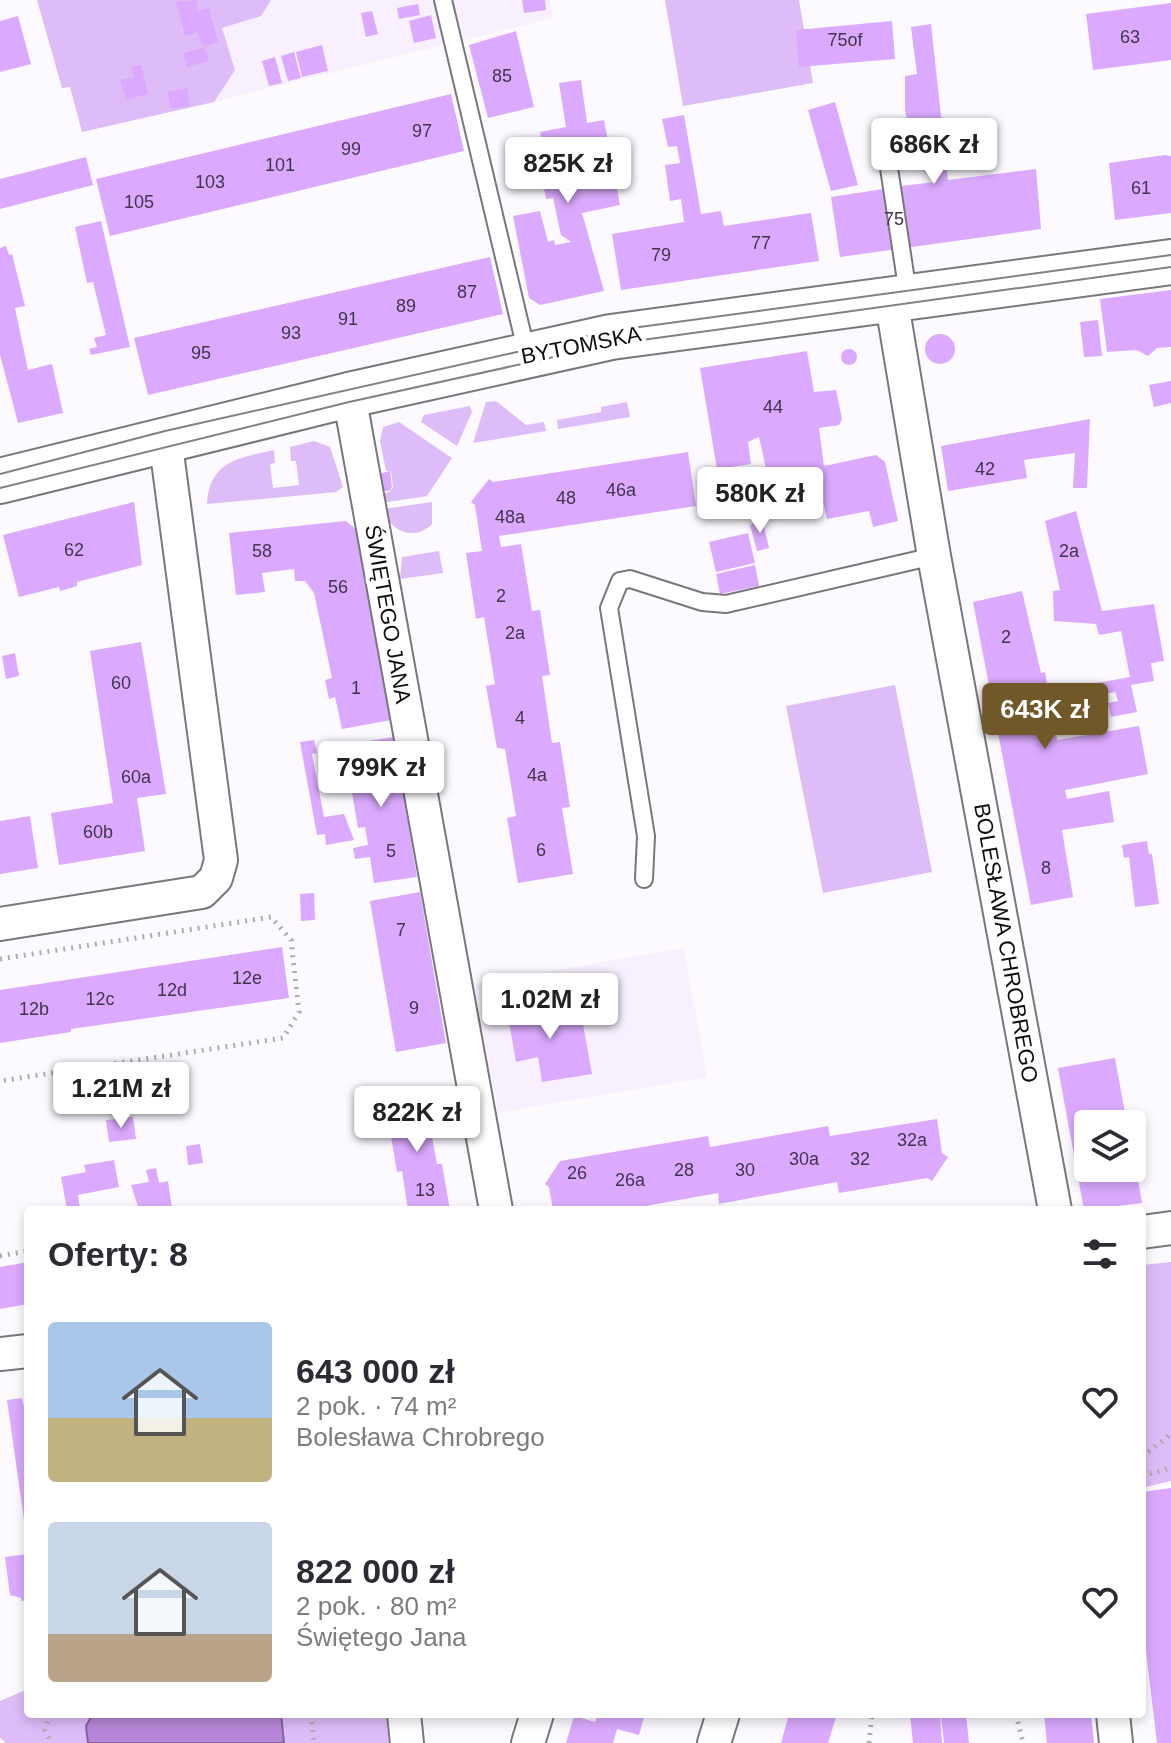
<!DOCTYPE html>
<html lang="pl">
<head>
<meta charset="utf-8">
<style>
	:root { --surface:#fff; --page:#f7f7f7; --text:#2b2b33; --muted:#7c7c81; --accent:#705829 }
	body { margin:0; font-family:Helvetica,sans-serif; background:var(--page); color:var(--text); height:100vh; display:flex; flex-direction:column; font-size:30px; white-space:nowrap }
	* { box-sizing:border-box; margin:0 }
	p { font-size:26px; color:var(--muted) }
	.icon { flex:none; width:44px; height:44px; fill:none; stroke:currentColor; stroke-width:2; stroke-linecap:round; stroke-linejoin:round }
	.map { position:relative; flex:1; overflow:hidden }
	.drawer { position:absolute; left:24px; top:1206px; width:1122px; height:512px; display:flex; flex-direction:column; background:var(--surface); border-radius:8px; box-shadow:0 4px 12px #0003 }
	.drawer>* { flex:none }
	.fabs { position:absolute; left:1074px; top:1110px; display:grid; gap:16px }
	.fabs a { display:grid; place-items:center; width:72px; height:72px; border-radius:8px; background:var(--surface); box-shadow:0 4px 12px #0003; font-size:40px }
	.price { position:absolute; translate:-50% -68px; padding:0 18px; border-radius:8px; background:#fff; color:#222; font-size:26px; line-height:52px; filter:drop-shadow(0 2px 4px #0008) }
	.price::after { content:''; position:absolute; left:50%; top:48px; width:24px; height:18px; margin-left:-12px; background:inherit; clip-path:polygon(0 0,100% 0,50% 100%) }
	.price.selected { background:var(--accent); color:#fff }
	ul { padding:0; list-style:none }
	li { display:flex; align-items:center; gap:24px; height:200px; padding:0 24px }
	li span { display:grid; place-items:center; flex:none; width:224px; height:160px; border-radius:8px; color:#555 }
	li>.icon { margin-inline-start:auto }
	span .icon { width:96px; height:96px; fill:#fffc; stroke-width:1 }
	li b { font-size:34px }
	h2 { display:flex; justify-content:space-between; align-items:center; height:96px; padding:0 24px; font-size:34px }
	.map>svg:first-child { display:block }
	.built { fill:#f8f0fe }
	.green { fill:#debcf8 }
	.water { fill:#b687d8; stroke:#84629c; stroke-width:2 }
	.building { fill:#dbaafe }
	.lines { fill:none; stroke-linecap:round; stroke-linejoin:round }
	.lane-casing { stroke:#79767c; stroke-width:20 }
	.street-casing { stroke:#79767c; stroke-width:36 }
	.secondary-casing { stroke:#79767c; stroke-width:48 }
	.path { stroke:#afacb0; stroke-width:5; stroke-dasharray:2 6; stroke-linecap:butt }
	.lane { stroke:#fff; stroke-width:16 }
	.street { stroke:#fff; stroke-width:32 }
	.secondary { stroke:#fff; stroke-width:44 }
	.tram { stroke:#838184; stroke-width:2 }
	.labels { text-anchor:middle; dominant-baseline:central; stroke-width:8; stroke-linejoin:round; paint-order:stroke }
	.number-label { font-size:18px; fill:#41344b }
	.street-label { font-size:22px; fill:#0e0d0f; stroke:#fff }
</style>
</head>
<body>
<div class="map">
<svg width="1171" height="1743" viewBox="0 0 1171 1743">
	<rect width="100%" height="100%" fill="#fdfaff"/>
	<path class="built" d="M271 0H550L553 18 214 102 235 70 222 28 261 16Z
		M684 948 707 1077 498 1113 475 984Z"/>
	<path class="green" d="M37 0H271L261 16 222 28 235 70 214 102 82 132 70 87 62 88Z
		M665 0H799L813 83 683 106Z
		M496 401 526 425 544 422 546 431 473 443 486 402Z
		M627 402 630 417 558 429 557 420 601 412V407Z
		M470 406 472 412 457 446 421 422 424 415Z
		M399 422 452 458 427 496 381 503 379 494 389 492 393 487 391 471H386L380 441 383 427Z
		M314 441 330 447 343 487 336 492 207 504C209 461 240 458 274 450L275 463 270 464 273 488 299 485 296 461H291L290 447Z
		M432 502V524C415 542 389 531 383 509Z
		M439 551 443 573 400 579 402 557Z
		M895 685 932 872 823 893 786 706Z
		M1171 1262V1481L1142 1488V1265Z
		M28 1689V1714H93L86 1726 88 1743H6L0 1738V1701Z
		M281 1714H386L389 1743H284Z"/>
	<path class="water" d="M93 1714H281L284 1743H88L86 1726Z"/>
	<path class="building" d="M196 0 198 11 209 8 218 42 202 46 198 32 185 36 176 2Z
		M522 0H545L546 10 524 13Z
		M1171 3V60L1093 70 1086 14Z
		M418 4 420 15 399 19 397 8Z
		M372 11 378 34 366 37 361 13Z
		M431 15 436 38 414 43 409 21Z
		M18 16 31 64 0 72V21Z
		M892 21 895 59 799 67 796 30Z
		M931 24 948 180 1036 169 1041 229 840 257 831 197 890 188 889 185 900 183 901 186 935 182 920 167 915 166 910 121H907L905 110V76L917 74 911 27Z
		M516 31 534 107 488 118 469 45Z
		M322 45 328 71 302 77 296 52Z
		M205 47 209 61 187 67 183 53Z
		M294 52 301 78 288 81 281 56Z
		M275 57 282 83 269 86 262 61Z
		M141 65 148 94 126 100 120 80 134 77 131 67Z
		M581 80 587 123 604 120 620 205 582 213 604 291 540 305 529 298 513 216 540 211 548 242 554 240 555 245 571 242 561 235 553 198 546 199 541 173 544 172 542 160H545L540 132 566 127 559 83Z
		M187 88 190 106 171 109 167 92Z
		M451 94 464 151 110 236 96 179Z
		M835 102 858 185 831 191 808 110Z
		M684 115 701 214 721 211 724 226 811 213 819 261 621 290 612 234 684 222 681 199 670 201 665 165 680 163 677 146 668 147 662 119Z
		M1165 155 1171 156V213L1115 220 1109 163Z
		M86 157 93 185 0 209V179Z
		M101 221 130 347 91 355 89 349 97 347 94 338 106 335 93 282 87 283 75 227Z
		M6 246 9 255 12 254 25 306 15 308 28 370 52 364 63 413 18 423 0 355V248Z
		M490 257 503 314 148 395 134 338Z
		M1171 290V347L1157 348 1148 356 1137 350 1107 352 1100 299Z
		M1098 320 1102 356 1084 357 1080 322Z
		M925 349a15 15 0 1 1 30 0a15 15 0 1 1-30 0Z
		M841 357a8 8 0 1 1 16 0a8 8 0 1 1-16 0Z
		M807 351 814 392 836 390 842 419 839 425 819 428 824 466 876 455 885 462 898 521 873 527 869 511 827 519 823 502 812 497 771 505 752 504 747 487 767 483 768 478 759 437 748 442 751 464 717 469 700 368Z
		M1171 381V403L1154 407 1149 385Z
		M1090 419 1087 488H1073L1075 453 1024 460 1027 478 948 491 941 446Z
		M688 452 696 506 499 536 501 547 521 544 532 611 540 610 550 675 542 676 552 743 560 742 570 807 562 808 573 874 518 883 507 818 516 816 505 749 497 748 486 686 495 684 484 617 476 619 466 553 482 551 475 505 471 502 489 479 493 482Z
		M390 471 392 487 389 491H383L375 475Z
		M134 502 142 565 77 582V586L60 591 59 587 19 597 3 535Z
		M1076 511 1102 611 1154 604 1164 661 1151 663 1154 681 1131 685 1137 712 1111 717 1108 703 1118 701 1115 692 1072 699 1070 688 1130 677 1121 631 1099 635 1096 624 1054 621 1053 591 1060 590 1045 521Z
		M762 518 769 548 757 551 750 525Z
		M346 521 358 531 391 720 342 729 335 697 329 699 325 680 332 678 314 593 305 581H295L294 569 262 573 265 592 236 595 229 533Z
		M748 533 755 563 716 572 709 542Z
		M755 565 759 586 720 594 716 574Z
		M1022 591 1041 673 1045 672 1057 740 1139 726 1148 774 1065 790 1067 799 1109 791 1114 822 1062 830 1073 897 1031 905 973 602Z
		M141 642 166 794 137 798 145 851 59 865 51 813 113 803 90 651Z
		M15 653 19 676 6 679 2 656Z
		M394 737 417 877 374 883 370 857 355 859 353 848 368 845 365 827 358 828 344 745Z
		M314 740 317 753 312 754 324 817 344 814 354 840 326 845 325 834 317 835 300 742Z
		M30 816 38 868 0 874V821Z
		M1147 841 1149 854H1152L1159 904 1135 907 1129 857 1124 858 1122 845Z
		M420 892 446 1043 396 1052 370 901Z
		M314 893 315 920 301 921 300 894Z
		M282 947 289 998 71 1029V1032L0 1043V990Z
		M559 1001 563 1023 582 1019 592 1074 542 1082 538 1057 516 1062 507 1010Z
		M1115 1058 1127 1124H1088V1168H1132L1134 1157 1142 1203 1084 1210 1058 1068Z
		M424 1094 437 1164H442L450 1210H408L402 1171 397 1172 385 1101Z
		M133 1117 136 1139 109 1142 106 1120Z
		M937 1119 942 1153 948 1157 932 1181 927 1178 839 1193 837 1182 719 1204 718 1193 623 1210H553L549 1187 545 1184 560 1161 708 1136 710 1147 828 1126 830 1136Z
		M200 1144 203 1163 188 1165 186 1146Z
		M114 1160 119 1187 78 1195 80 1210H67L61 1177 86 1172 84 1165Z
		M156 1168 159 1183 168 1181 172 1208 139 1210 131 1185 149 1182 146 1170Z
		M28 1262V1304L0 1309V1267Z
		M22 1398 28 1425V1520H24L7 1400Z
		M1171 1488V1743H1157L1142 1617V1492Z
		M28 1554V1600L21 1601V1598L10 1595 5 1557Z
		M598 1714H645L639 1735 617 1729 613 1743H566L574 1716 595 1722Z
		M789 1714H837L828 1743H781Z
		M910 1714H940L942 1743H913Z
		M1044 1714H1091L1094 1743H1047Z
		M966 1715 969 1743H944L941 1717Z"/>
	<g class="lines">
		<defs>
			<path id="lane" d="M443 0 527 354
				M886 148 908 294
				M644 879 646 836 609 608 620 581 630 579 702 602 726 604 934 556"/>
			<path id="street" d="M891 298 934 556 1055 1210
				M349 395 496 1210
				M0 924 202 892 216 878 221 860 165 438
				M1142 1232 1171 1228
				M0 1354 28 1351
				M404 1714 407 1743
				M1113 1714 1116 1743
				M528 1743 537 1714
				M714 1743 723 1714"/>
			<path id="secondary" d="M0 481 349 395 611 337 1171 262"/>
		</defs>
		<use href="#lane" class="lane-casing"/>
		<use href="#street" class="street-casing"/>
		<use href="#secondary" class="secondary-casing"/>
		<path class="path" d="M0 959 271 917 291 940 299 1012 283 1038 0 1081
			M0 1256 28 1251
			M1142 1457 1171 1434
			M1142 1476 1171 1468
			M50 1714 45 1730 52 1743
			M311 1714 314 1743
			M1016 1714 1023 1743
			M869 1743 872 1714"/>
		<use href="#lane" class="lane"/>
		<use href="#street" class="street"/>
		<use href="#secondary" class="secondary"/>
		<path class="tram" d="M0 474 165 431 610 331 1171 255
			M0 488 349 402 613 344 1171 267"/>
	</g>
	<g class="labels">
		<g class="number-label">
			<text x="1130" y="37">63</text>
			<text x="845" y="40">75of</text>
			<text x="502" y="76">85</text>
			<text x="422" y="131">97</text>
			<text x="351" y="149">99</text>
			<text x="280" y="165">101</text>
			<text x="210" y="182">103</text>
			<text x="1141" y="188">61</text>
			<text x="139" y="202">105</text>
			<text x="894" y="219">75</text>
			<text x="761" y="243">77</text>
			<text x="661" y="255">79</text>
			<text x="467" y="292">87</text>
			<text x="406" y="306">89</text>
			<text x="348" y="319">91</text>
			<text x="291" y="333">93</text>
			<text x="201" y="353">95</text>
			<text x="773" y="407">44</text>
			<text x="985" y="469">42</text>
			<text x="621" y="490">46a</text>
			<text x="566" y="498">48</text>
			<text x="510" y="517">48a</text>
			<text x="74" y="550">62</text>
			<text x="262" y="551">58</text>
			<text x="1069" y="551">2a</text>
			<text x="338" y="587">56</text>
			<text x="501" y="596">2</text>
			<text x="515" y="633">2a</text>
			<text x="1006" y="637">2</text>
			<text x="121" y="683">60</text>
			<text x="356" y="688">1</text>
			<text x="520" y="718">4</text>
			<text x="537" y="775">4a</text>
			<text x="136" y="777">60a</text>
			<text x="98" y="832">60b</text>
			<text x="541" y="850">6</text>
			<text x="391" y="851">5</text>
			<text x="1046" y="868">8</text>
			<text x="401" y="930">7</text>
			<text x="247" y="978">12e</text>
			<text x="172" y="990">12d</text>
			<text x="100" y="999">12c</text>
			<text x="414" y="1008">9</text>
			<text x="34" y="1009">12b</text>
			<text x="912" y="1140">32a</text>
			<text x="804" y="1159">30a</text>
			<text x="860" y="1159">32</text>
			<text x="684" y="1170">28</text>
			<text x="745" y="1170">30</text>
			<text x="577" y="1173">26</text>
			<text x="630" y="1180">26a</text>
			<text x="425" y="1190">13</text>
		</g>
		<g class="street-label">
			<text transform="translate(581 345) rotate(-11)">BYTOMSKA</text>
			<text transform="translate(388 614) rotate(80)">ŚWIĘTEGO JANA</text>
			<text transform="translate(1006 943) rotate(80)">BOLESŁAWA CHROBREGO</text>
		</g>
	</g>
</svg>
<div class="fabs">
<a><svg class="icon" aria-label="layers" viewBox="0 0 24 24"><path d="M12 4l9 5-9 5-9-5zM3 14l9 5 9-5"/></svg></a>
</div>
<b class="price" style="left:934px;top:186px">686K zł</b>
<b class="price" style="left:568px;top:205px">825K zł</b>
<b class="price" style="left:760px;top:535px">580K zł</b>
<b class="price selected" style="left:1045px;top:751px">643K zł</b>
<b class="price" style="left:381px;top:809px">799K zł</b>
<b class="price" style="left:550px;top:1041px">1.02M zł</b>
<b class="price" style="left:121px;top:1130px">1.21M zł</b>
<b class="price" style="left:417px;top:1154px">822K zł</b>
<section class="drawer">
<h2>Oferty: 8<svg class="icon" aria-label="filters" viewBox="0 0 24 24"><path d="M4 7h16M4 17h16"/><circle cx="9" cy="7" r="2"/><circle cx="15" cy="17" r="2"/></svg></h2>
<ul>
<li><span style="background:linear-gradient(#a9c7e8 60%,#c2b280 0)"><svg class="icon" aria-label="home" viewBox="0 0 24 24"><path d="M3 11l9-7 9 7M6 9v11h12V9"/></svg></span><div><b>643 000 zł</b><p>2 pok. · 74 m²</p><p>Bolesława Chrobrego</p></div><svg class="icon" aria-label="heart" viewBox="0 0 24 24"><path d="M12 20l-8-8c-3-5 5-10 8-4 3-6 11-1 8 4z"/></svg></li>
<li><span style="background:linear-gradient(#c9d6e8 70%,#b9a48a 0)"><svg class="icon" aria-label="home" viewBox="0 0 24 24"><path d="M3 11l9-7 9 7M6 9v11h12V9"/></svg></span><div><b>822 000 zł</b><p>2 pok. · 80 m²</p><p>Świętego Jana</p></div><svg class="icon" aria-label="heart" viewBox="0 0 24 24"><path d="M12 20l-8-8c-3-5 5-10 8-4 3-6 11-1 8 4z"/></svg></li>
</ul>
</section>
</div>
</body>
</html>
